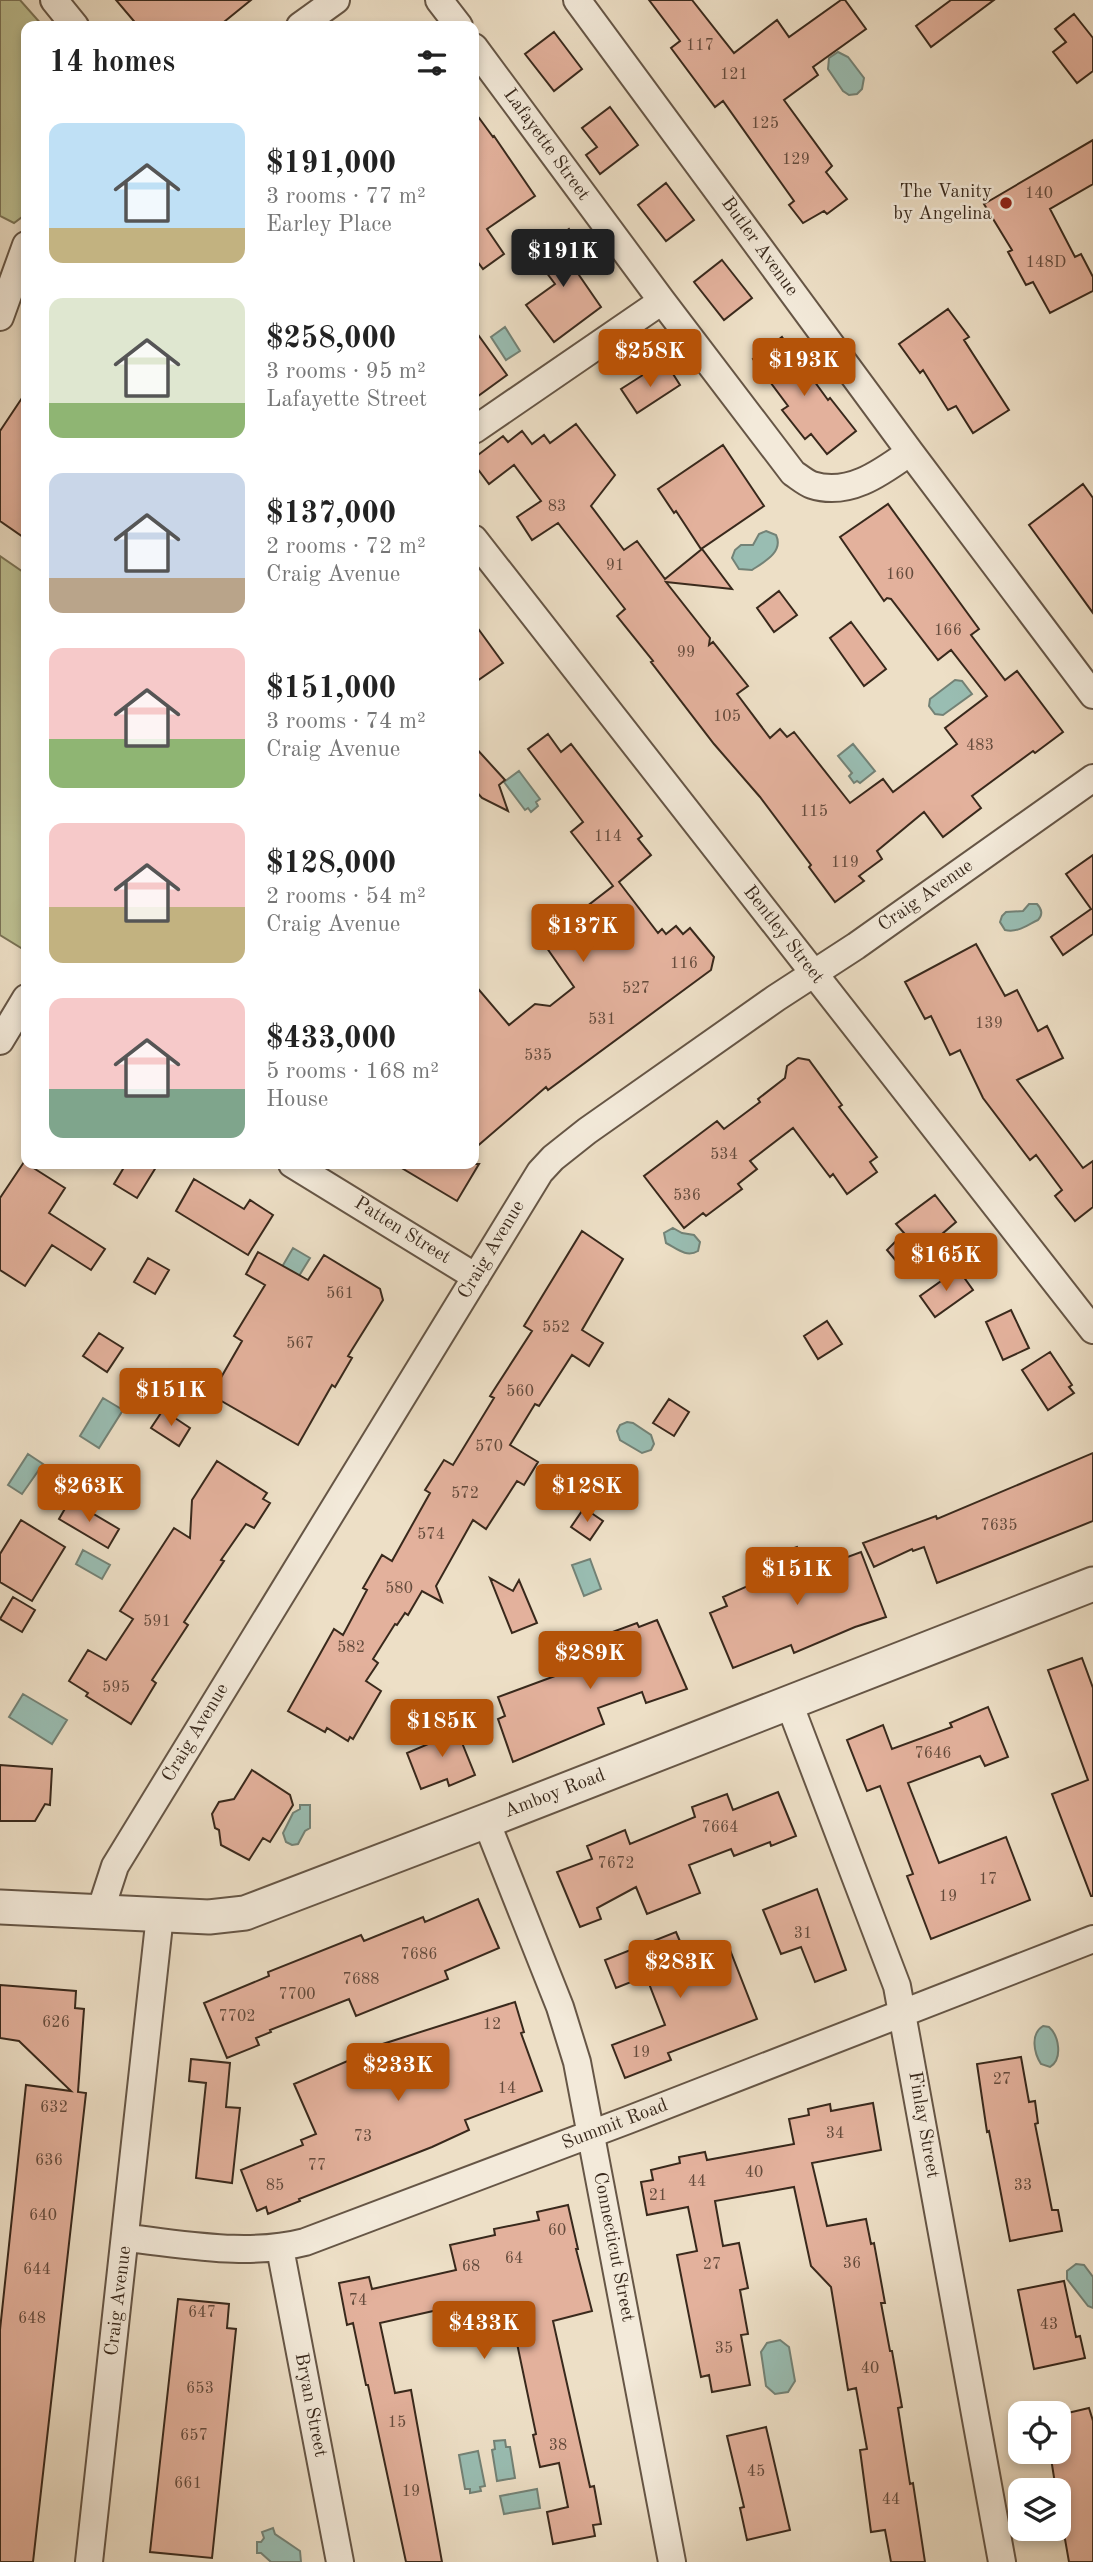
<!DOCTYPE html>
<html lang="en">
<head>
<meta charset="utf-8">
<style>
	:root { --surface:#fff; --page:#f6f6f6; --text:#222; --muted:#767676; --accent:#b45309 }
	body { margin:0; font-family:"Old Standard TT",serif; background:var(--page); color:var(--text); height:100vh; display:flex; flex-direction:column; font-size:26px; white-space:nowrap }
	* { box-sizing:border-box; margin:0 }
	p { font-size:23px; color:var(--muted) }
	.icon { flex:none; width:38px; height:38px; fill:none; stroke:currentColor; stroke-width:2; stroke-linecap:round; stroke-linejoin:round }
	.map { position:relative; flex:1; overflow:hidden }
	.sheet { position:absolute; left:21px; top:21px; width:458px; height:1148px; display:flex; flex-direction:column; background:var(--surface); border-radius:14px; box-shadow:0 4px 10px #0003 }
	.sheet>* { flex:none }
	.controls { position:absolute; left:1008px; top:2401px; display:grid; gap:14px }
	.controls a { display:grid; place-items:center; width:63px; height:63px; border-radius:14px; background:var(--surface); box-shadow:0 4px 10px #0003; font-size:35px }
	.price { position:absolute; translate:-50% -60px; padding:0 16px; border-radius:7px; background:var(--accent); color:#fff; font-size:23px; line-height:46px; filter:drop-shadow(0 2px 4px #0008) }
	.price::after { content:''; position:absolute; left:50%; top:42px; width:21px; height:16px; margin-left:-10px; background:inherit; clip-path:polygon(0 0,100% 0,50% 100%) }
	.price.on { background:#222; color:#fff }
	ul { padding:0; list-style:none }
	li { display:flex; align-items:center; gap:21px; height:175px; padding:0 28px }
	li span { display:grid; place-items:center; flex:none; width:196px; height:140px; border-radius:14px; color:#555 }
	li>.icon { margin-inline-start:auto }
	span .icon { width:84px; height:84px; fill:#fffc; stroke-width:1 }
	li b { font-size:30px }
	h2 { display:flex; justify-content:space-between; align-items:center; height:84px; padding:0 28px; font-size:30px }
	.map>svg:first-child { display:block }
	.green { fill:#bdc092; stroke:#7b7457; stroke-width:2 }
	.water { fill:#99bdb2; stroke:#738276; stroke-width:2 }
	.building { fill:#e3b19c; stroke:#39291c; stroke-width:2 }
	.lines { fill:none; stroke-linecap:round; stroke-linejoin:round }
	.minor-casing { stroke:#665646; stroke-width:30 }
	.tertiary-casing { stroke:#665646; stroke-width:37 }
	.minor { stroke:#f3eada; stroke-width:26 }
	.tertiary { stroke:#f3eada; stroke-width:33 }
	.poi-dot { fill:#8f2418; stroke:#f3eada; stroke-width:2.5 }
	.labels { text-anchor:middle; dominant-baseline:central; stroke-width:5; stroke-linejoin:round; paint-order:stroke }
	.number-label { font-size:16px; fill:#644b3c }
	.street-label { font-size:19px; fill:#39291c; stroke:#f3eada }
	.poi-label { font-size:19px; fill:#39291c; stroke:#f3eada; text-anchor:end }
</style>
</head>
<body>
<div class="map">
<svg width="1093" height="2562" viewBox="0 0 1093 2562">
	<rect width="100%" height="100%" fill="#eddfc6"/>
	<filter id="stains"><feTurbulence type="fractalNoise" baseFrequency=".00286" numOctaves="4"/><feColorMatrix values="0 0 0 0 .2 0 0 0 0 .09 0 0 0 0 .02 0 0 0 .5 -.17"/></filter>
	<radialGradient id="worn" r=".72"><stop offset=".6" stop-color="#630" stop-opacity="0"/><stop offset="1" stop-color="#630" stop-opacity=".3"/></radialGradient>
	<path class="green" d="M0 0H20L43 26H26V214L14 223 0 216Z
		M0 556 26 574V951L0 935Z"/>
	<path class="water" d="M838 52 848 57 864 78 862 89 857 94 849 95 843 91 828 69 829 58Z
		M505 327 520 351 506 360 491 337Z
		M766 531 776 535C784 552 764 562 752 570L739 569 732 558 735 550 741 545H753L759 534Z
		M955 680 962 681 972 694 943 715 935 714 929 706 930 699Z
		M853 744 875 771 860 783 857 781 854 783 849 776 852 773 838 756Z
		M519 771 540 799 536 802 538 806 531 812 528 808 525 810 504 782Z
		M1029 904H1037C1042 909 1043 915 1038 920 1027 925 1018 933 1005 930L1000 922 1002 916 1006 912 1023 911Z
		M673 1228 682 1233 694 1235 700 1242 698 1251C686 1258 676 1248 666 1243L664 1233Z
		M293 1248 310 1258 288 1294 272 1284Z
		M103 1398 123 1410 99 1448 80 1436Z
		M627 1422 633 1423 651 1435 654 1444 651 1450 642 1453 620 1440 617 1431 620 1425Z
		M28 1454 43 1464 22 1494 8 1485Z
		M577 1479 606 1496 599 1508 582 1498 576 1499 571 1496 570 1491Z
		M83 1550 110 1565 102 1579 76 1564Z
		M590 1559 601 1589 584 1596 572 1565Z
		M23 1694 67 1720 52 1744 9 1717Z
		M300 1805H310V1828L305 1831 298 1844 292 1845 286 1842 283 1833 293 1813 300 1809Z
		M1043 2026 1049 2027C1059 2036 1063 2059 1050 2067L1041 2064C1034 2053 1030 2034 1043 2026Z
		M1076 2264 1084 2265 1093 2277V2308L1088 2306 1067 2279V2271Z
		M780 2340 789 2347 795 2381 788 2392 775 2394 766 2386 761 2352 767 2343Z
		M505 2440 506 2447H510L515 2478 497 2481 492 2450 495 2449 494 2441Z
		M478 2451 485 2486 480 2487 481 2491 470 2493V2489H465L459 2455Z
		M537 2489 540 2508 504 2514 500 2496Z
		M273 2528 275 2534 300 2551 301 2562H271L261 2553H257V2542H261L264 2538 262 2532Z"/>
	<path class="building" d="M116 0H251L219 26H138Z
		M649 0H692L734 53 777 20 789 37 841 0H845L866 29 813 67 818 75 784 100 832 166 826 172 847 199 827 214 824 211 803 223 789 205 794 201 723 101 715 107 671 48 680 41Z
		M951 0H994L931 47 916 26Z
		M1074 14 1093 38V71L1077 83 1053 52 1066 42 1055 29Z
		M554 32 582 69 554 91 525 54Z
		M610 107 638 145 600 174 586 155 597 147 582 128Z
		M474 111 493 137 494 136 535 196 487 229 504 254 483 269 474 257Z
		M1093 140V184L1050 209 1075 257 1081 254 1093 277V291L1050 313 1033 282 1026 285 1008 252 1012 250 984 204Z
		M666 183 694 220 666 241 638 205Z
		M569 229 585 250 570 262 601 307 554 342 526 305 555 284 534 256Z
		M722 260 752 298 724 320 694 282Z
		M948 309 969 337 964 340 1009 410 973 433 956 406 948 410 923 370 920 373 899 344Z
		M474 329 507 375 474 399Z
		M782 337 828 400 830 398 856 431 827 454 811 434 805 439 782 410 788 406 753 359Z
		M668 366 680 385 637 413 621 389 646 373 650 378Z
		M26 392V539L0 521V431Z
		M576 424 615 475 591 506 624 550 637 541 665 579 702 549 732 589 666 582 710 638 709 645 713 642 748 686 737 694 770 738 780 729 787 737 794 732 850 803 883 779 893 792 957 744 945 728 987 696 951 650 938 660 891 599 887 598 884 601 840 537 888 504 979 629 971 635 1005 680 1017 671 1063 732 1035 753 1033 751 972 796 981 808 943 837 924 812 877 851 882 859 859 876 864 881 835 902 809 867 811 865 760 797 714 744 651 662 653 661 617 616 625 609 558 523 532 540 517 517 541 501 514 465 489 484 474 464V458L503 436 508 442 522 431 532 444 544 435 550 443Z
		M723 445 764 506 701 549 676 511 674 513 658 489Z
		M1083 484 1093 498V613L1029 525Z
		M779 591 797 615 774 632 757 608Z
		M851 622 886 669 864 686 830 638Z
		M474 623 503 663 474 683Z
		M548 734 561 752 571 744 642 836 638 839 651 855 619 882 658 933 662 929 666 934 676 926 683 934 690 928 714 957 711 970 548 1090 546 1087 474 1149V984L509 1025 535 1004 550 1006 574 987 542 941 613 886 571 832 583 822 528 749Z
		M474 746 505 780 499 785 508 811 482 798 474 789Z
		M1093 855V934L1063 955 1051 937 1091 909 1066 874Z
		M976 944 1005 996 1017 990 1038 1031 1047 1026 1063 1058 1017 1080 1083 1168 1093 1161V1207L1075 1221 1055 1196 1062 1190 1036 1155 1030 1160 983 1098 960 1050 950 1055 931 1016 925 1019 905 982Z
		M798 1058 809 1060 842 1105 839 1107 877 1157 870 1162 877 1172 847 1194 833 1174 830 1177 793 1128 750 1161 757 1169 738 1184 742 1189 706 1216 703 1213 684 1228 644 1176 717 1121 724 1129 760 1102 758 1099 785 1078 787 1066Z
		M24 1162 65 1188 49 1213 105 1249 91 1270 52 1245 25 1286 0 1270V1198Z
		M126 1164H158L137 1198 114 1184Z
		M395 1164H479L457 1201Z
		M194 1179 244 1209 250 1200 273 1215 248 1255 176 1211Z
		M935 1195 956 1222 902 1268 887 1250 904 1233 896 1224Z
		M582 1231 623 1259 582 1330 603 1343 589 1366 572 1355 539 1406 535 1404 510 1445 538 1462 524 1485 517 1481 486 1529 473 1520 436 1586 442 1602 422 1591 408 1615 405 1613 397 1625 395 1624 373 1659 378 1663 366 1681 381 1691 353 1739 350 1737 348 1741 327 1728 325 1732 288 1711 334 1629 343 1635 367 1590 363 1588 382 1555 392 1561 430 1493 425 1490 444 1460 453 1465 494 1398 490 1396 532 1331 524 1326Z
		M258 1252 308 1280 324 1255 380 1289 383 1300 348 1356 352 1358 335 1387 332 1385 298 1445 211 1395 242 1341 234 1336 265 1285 246 1274Z
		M148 1258 169 1270 155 1294 134 1282Z
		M958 1269 973 1290 935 1317 920 1296Z
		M1011 1310 1029 1348 1003 1360 986 1322Z
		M827 1321 842 1344 818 1359 804 1336Z
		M99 1333 123 1348 107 1372 83 1356Z
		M1050 1352 1072 1385 1069 1387 1074 1393 1048 1410 1022 1370Z
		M669 1399 689 1412 674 1436 653 1423Z
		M163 1410 190 1428 179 1446 151 1428Z
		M1093 1453V1521L937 1583 924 1547 913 1551 912 1549 874 1567 863 1543 936 1516 937 1519Z
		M217 1461 267 1493 263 1499 270 1503 254 1528 246 1524 221 1560 224 1561 184 1622 188 1625 152 1680 156 1683 131 1724 86 1696 88 1693 69 1681 88 1650 106 1660 133 1619 120 1611 174 1528 190 1538 192 1500Z
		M70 1500 119 1529 108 1548 59 1519Z
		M584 1508 603 1521 590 1540 571 1527Z
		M21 1520 65 1547 32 1601 0 1582V1554Z
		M797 1547 807 1572 861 1552 886 1617 855 1627 794 1653 791 1645 733 1668 710 1613 727 1606 723 1597 777 1573 771 1556Z
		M490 1578 513 1591 519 1580 537 1623 512 1633Z
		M13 1597 35 1610 22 1632 0 1619Z
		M657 1620 687 1689 646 1703 642 1692 598 1708 604 1724 513 1762 498 1719 505 1716 498 1697 612 1655 604 1635 637 1623 639 1627Z
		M1082 1658 1093 1688V1896H1091L1052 1794 1088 1780 1048 1670Z
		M988 1707 1008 1757 985 1766 980 1756 908 1783 939 1863 1006 1837 1030 1900 931 1939 907 1876 913 1874 880 1786 867 1791 847 1740 883 1725 892 1749 952 1727 950 1723Z
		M454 1723 475 1775 449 1786 447 1779 421 1789 407 1753 433 1742 429 1733Z
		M0 1765 52 1769 50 1805 45 1804 35 1821H0Z
		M252 1770 290 1795 293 1805 270 1842 263 1838 249 1860 221 1845 219 1830 215 1828 212 1814 219 1802 234 1799Z
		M778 1792 796 1836 771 1846 770 1842 734 1856 731 1849 689 1865 700 1893 647 1914 636 1887 597 1908 601 1919 580 1927 557 1872 592 1859 587 1846 625 1830 630 1844 695 1817 692 1807 727 1794 733 1810Z
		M817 1889 846 1970 815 1982 801 1947 781 1954 763 1910Z
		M478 1899 499 1948 445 1971 448 1979 356 2016 349 1999 270 2030 271 2032 256 2038 259 2045 227 2058 204 2003 269 1976 268 1972 361 1935 364 1941 423 1917 425 1922Z
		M676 1932 690 1965 730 1950 757 2019 668 2053 671 2060 625 2078 612 2045 665 2025 646 1976 616 1988 605 1960Z
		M0 1985 76 1991 75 2008 84 2009 78 2092 86 2093 33 2562H0V2330L26 2085 71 2091 19 2041 0 2038Z
		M515 2002 524 2032 521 2033 542 2091 465 2120 469 2130 432 2147 299 2199 300 2201 268 2214 266 2207 257 2211 241 2170 303 2145 301 2140 316 2134 294 2084 371 2051 370 2048Z
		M1021 2057 1029 2102 1035 2101 1038 2123 1035 2124 1052 2210H1058L1062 2231 1010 2241 989 2131 987 2132 977 2064Z
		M191 2059 230 2063 226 2107 240 2108 232 2183 196 2178 206 2083 189 2081Z
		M873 2103 881 2150 812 2163 827 2226 866 2219 871 2244 874 2243 885 2303H881L890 2351H892L902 2407 898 2408 910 2484 913 2483 925 2562H891L885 2530 871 2532 860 2450 867 2449 856 2388 848 2390 831 2287 811 2266 794 2187 715 2201 723 2246 739 2243 748 2288 740 2290 748 2334 741 2335 750 2385 712 2392 709 2375 701 2377 677 2255 697 2251 688 2207 647 2215 641 2182 653 2180 651 2170 680 2163 679 2157 705 2152 707 2160 794 2144 789 2119 809 2115 808 2109 830 2104 831 2111Z
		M568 2205 578 2249H576L592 2311 553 2321 590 2487 594 2486 601 2524 593 2525 595 2536 553 2544 547 2512 568 2507 559 2463 540 2467 533 2435 536 2434 514 2329 459 2341 451 2307 380 2323 395 2393 411 2390 442 2562H406L368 2385H366L353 2323 347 2325 339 2283 369 2277 372 2289 456 2270 450 2245 495 2235 494 2229 539 2220 537 2212Z
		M1064 2281 1076 2337 1080 2336 1085 2358 1034 2369 1018 2290Z
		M178 2299 229 2304 227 2328 236 2329 212 2558 150 2552Z
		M1089 2408 1093 2421V2562H1069L1059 2505V2490H1056L1050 2452H1059V2415Z
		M766 2427 790 2530 747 2540 740 2508 744 2507 727 2436Z"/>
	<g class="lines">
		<defs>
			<path id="minor" d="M54 0 75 26
				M439 0 459 26
				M577 0 910 452 1093 695
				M300 26 336 0
				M474 47 662 301 793 473C799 477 806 483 812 485 849 497 882 472 910 452
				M0 317 26 245
				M474 430 662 301
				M474 539 1093 1330
				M0 1041 26 998
				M292 1164 476 1277
				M789 1703 897 1986 1002 2562
				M486 1821 560 2007 577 2062 672 2562
				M100 1912 115 1866 540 1172 553 1158 587 1131 776 998 856 946 1093 778
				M126 2238C185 2244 247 2257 305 2242L628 2120 1093 1939
				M280 2248 340 2562
				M89 2562 160 1915"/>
			<path id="tertiary" d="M0 1907 209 1917 245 1913 486 1821 1093 1584"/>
		</defs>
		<use href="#minor" class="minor-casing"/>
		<use href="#tertiary" class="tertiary-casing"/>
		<use href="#minor" class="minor"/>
		<use href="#tertiary" class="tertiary"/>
	</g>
	<circle class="poi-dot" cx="1006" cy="203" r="7"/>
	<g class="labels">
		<g class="number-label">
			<text x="700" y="46">117</text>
			<text x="734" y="75">121</text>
			<text x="765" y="124">125</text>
			<text x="796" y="160">129</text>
			<text x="1039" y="194">140</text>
			<text x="1046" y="263">148D</text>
			<text x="557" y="507">83</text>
			<text x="615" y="566">91</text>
			<text x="900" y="575">160</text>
			<text x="948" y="631">166</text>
			<text x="686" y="653">99</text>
			<text x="727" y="717">105</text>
			<text x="980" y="746">483</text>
			<text x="814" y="812">115</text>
			<text x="608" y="837">114</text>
			<text x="845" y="863">119</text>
			<text x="684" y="964">116</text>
			<text x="636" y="989">527</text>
			<text x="602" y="1020">531</text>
			<text x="989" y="1024">139</text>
			<text x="538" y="1056">535</text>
			<text x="724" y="1155">534</text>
			<text x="687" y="1196">536</text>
			<text x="340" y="1294">561</text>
			<text x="556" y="1328">552</text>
			<text x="300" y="1344">567</text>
			<text x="520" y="1392">560</text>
			<text x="489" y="1447">570</text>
			<text x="465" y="1494">572</text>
			<text x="999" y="1526">7635</text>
			<text x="431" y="1535">574</text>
			<text x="399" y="1589">580</text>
			<text x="157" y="1622">591</text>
			<text x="351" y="1648">582</text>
			<text x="116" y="1688">595</text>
			<text x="933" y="1754">7646</text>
			<text x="720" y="1828">7664</text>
			<text x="616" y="1864">7672</text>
			<text x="988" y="1880">17</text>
			<text x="948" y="1897">19</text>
			<text x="803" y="1934">31</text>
			<text x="419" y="1955">7686</text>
			<text x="361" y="1980">7688</text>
			<text x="297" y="1995">7700</text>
			<text x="237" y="2017">7702</text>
			<text x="56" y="2023">626</text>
			<text x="492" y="2025">12</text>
			<text x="641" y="2053">19</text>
			<text x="1002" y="2080">27</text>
			<text x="507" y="2089">14</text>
			<text x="54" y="2108">632</text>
			<text x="835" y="2134">34</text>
			<text x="363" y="2137">73</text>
			<text x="49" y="2161">636</text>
			<text x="317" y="2166">77</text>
			<text x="754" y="2173">40</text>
			<text x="697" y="2182">44</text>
			<text x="275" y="2186">85</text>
			<text x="1023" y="2186">33</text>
			<text x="658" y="2196">21</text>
			<text x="43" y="2216">640</text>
			<text x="557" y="2231">60</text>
			<text x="514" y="2259">64</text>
			<text x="852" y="2264">36</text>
			<text x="712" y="2265">27</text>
			<text x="471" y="2267">68</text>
			<text x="37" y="2270">644</text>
			<text x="358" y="2301">74</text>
			<text x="202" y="2313">647</text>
			<text x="32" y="2319">648</text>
			<text x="1049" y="2325">43</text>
			<text x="724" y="2349">35</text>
			<text x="870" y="2369">40</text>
			<text x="200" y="2389">653</text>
			<text x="397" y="2423">15</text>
			<text x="194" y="2436">657</text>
			<text x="558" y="2446">38</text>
			<text x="756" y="2472">45</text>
			<text x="188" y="2484">661</text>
			<text x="411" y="2492">19</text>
			<text x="891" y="2500">44</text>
		</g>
		<g class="street-label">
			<text transform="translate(546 145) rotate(54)">Lafayette Street</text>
			<text transform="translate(759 247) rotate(54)">Butler Avenue</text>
			<text transform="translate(926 896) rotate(-35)">Craig Avenue</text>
			<text transform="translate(783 935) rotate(52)">Bentley Street</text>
			<text transform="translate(402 1231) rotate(32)">Patten Street</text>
			<text transform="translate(492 1250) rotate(-59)">Craig Avenue</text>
			<text transform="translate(196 1733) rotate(-59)">Craig Avenue</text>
			<text transform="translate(555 1794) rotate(-21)">Amboy Road</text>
			<text transform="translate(615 2125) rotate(-21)">Summit Road</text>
			<text transform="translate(923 2125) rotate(80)">Finlay Street</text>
			<text transform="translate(613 2247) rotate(79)">Connecticut Street</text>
			<text transform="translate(119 2301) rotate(-83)">Craig Avenue</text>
			<text transform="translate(310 2405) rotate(79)">Bryan Street</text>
		</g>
		<g class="poi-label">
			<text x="992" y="192">The Vanity<tspan x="992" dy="22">by Angelina</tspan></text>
		</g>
	</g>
	<rect width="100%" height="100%" filter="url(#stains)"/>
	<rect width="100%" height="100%" fill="url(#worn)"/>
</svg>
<div class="controls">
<a><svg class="icon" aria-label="locate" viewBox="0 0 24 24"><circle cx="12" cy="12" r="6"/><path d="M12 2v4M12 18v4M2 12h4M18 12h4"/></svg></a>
<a><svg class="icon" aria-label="layers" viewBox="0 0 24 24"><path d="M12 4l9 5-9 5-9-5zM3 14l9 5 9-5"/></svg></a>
</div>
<b class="price on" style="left:563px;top:289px">$191K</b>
<b class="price" style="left:650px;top:389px">$258K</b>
<b class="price" style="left:804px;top:398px">$193K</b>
<b class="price" style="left:583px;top:964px">$137K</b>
<b class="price" style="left:946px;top:1293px">$165K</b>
<b class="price" style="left:171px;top:1428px">$151K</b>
<b class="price" style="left:89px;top:1524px">$263K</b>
<b class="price" style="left:587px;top:1524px">$128K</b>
<b class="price" style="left:797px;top:1607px">$151K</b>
<b class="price" style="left:590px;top:1691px">$289K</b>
<b class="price" style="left:442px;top:1759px">$185K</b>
<b class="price" style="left:680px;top:2000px">$283K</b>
<b class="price" style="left:398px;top:2103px">$233K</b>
<b class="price" style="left:484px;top:2361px">$433K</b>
<section class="sheet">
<h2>14 homes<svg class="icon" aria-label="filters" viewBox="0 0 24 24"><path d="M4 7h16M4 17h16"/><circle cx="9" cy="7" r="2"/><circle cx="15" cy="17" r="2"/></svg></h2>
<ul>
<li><span style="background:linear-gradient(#bfe0f5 75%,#c2b280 0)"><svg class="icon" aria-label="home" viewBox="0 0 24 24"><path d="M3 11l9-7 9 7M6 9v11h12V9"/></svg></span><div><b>$191,000</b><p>3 rooms · 77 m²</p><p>Earley Place</p></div></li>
<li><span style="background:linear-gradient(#dfe7d0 75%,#8fb573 0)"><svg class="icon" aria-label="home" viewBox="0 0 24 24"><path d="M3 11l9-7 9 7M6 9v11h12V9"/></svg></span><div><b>$258,000</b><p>3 rooms · 95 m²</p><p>Lafayette Street</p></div></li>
<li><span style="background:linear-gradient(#c9d6e8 75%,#b9a48a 0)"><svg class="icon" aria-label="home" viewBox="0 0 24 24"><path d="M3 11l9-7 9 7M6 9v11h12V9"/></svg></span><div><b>$137,000</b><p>2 rooms · 72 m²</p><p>Craig Avenue</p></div></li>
<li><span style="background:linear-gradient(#f6c9c9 65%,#8fb573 0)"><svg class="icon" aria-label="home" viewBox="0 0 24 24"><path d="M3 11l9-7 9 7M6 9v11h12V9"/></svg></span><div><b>$151,000</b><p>3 rooms · 74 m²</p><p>Craig Avenue</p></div></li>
<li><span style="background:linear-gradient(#f6c9c9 60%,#c2b280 0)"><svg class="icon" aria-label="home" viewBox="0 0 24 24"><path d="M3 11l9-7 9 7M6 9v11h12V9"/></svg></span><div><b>$128,000</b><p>2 rooms · 54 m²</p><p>Craig Avenue</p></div></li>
<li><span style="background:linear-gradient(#f6c9c9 65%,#7fa58c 0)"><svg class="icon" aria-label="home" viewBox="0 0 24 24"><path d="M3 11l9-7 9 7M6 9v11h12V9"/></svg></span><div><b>$433,000</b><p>5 rooms · 168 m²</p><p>House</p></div></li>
</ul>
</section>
</div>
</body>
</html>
